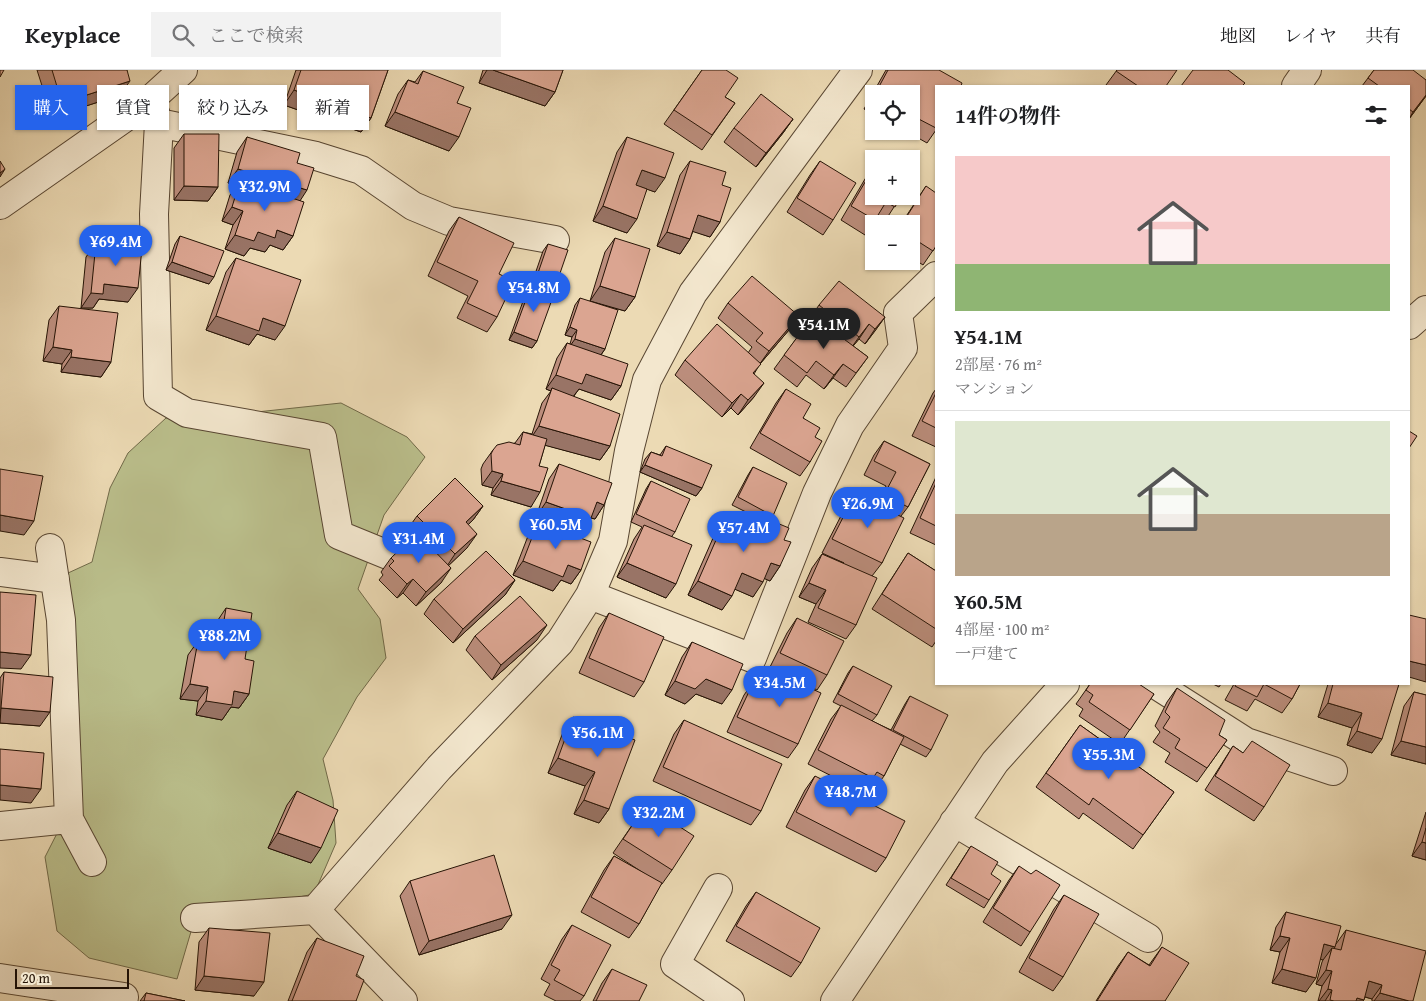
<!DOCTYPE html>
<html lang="ja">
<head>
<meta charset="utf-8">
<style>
	:root { --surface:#fff; --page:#f2f2f2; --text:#202124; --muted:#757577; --line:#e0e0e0; --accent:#2563eb }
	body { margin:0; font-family:"Gentium Book Plus","Noto Serif JP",serif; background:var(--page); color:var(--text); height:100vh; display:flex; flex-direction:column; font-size:19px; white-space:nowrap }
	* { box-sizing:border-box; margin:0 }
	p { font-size:16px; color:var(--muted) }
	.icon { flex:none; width:28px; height:28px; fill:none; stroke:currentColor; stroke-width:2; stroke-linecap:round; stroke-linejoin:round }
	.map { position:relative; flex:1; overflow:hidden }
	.drawer { position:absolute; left:935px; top:15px; width:475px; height:600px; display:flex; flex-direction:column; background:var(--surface); border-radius:0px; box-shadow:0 1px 4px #0004 }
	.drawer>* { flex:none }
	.top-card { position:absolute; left:15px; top:15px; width:475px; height:45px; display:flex; gap:10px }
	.buttons { position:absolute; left:865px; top:15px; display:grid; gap:10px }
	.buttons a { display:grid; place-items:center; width:55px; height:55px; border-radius:0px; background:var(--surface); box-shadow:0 1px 4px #0004; font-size:25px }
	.scale { position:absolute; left:15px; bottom:12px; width:114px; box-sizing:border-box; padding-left:5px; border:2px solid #261406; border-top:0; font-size:14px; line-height:18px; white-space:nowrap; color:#261406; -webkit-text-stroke:4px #f3e7ce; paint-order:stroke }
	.price { position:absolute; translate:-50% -42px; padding:0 11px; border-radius:18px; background:var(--accent); color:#fff; font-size:16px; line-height:32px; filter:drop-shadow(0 1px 2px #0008) }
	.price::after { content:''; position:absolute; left:50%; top:30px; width:15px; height:11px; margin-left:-8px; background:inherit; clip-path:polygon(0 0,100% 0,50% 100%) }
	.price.active { background:#222; color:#fff }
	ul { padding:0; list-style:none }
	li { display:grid; align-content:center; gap:10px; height:265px; padding:0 20px }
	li+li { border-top:1px solid var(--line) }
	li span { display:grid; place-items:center; height:155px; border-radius:0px; color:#555 }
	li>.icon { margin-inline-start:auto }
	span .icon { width:90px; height:90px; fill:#fffc; stroke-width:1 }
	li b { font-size:21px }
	h2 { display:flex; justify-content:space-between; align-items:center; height:60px; padding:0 20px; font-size:21px }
	.chip { padding:0 18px; border-radius:0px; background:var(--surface); box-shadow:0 1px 4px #0004; font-size:18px; line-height:45px }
	.chip.active { background:var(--accent); color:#fff }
	header { display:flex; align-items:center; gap:30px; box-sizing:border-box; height:70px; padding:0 25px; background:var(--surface); border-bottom:1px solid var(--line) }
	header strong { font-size:24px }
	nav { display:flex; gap:28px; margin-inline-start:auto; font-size:18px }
	.search { width:350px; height:45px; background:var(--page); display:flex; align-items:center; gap:12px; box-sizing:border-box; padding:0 18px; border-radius:0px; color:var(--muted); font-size:19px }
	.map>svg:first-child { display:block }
	.green { fill:#babe8b; stroke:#706948 }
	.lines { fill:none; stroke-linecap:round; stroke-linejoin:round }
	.minor-casing { stroke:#584632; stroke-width:30 }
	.minor { stroke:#f3e7ce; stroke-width:28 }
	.wall { fill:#bc8e7d; stroke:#261406 }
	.shaded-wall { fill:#997466; stroke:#261406 }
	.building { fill:#dba591; stroke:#261406 }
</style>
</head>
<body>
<header>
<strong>Keyplace</strong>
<div class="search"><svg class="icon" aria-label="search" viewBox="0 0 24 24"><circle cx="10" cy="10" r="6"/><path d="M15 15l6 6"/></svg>ここで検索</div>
<nav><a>地図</a><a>レイヤ</a><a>共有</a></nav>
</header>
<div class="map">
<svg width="1426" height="931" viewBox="0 0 1426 931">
	<rect width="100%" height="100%" fill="#ecdab4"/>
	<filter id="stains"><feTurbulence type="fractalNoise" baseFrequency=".004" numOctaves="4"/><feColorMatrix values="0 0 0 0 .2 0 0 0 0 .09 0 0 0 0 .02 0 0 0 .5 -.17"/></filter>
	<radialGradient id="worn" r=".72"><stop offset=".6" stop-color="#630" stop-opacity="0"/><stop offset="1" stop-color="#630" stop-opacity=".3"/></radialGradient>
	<path class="green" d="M341 333 407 367 425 387 384 445 358 519 380 549 386 588 357 627 323 689 333 730 336 773 314 824 195 848 177 909 89 888 57 861 45 787 78 722 55 509 92 492 110 418 128 383 166 348 210 347Z"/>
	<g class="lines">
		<defs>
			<path id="minor" d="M1296 16 1307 0
				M150 30 159 53 154 144 158 326 187 343 322 367 339 465 393 487
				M159 53 316 86 361 100 413 136 449 151 555 170
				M0 135 150 30 183 0
				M1409 255 1426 240
				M50 478 61 550 69 749
				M0 502 55 509
				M590 525 752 588 817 423 850 355 903 278 898 243 936 206
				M1155 614 1246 672 1333 701
				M954 752 1148 868
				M0 756 69 749 92 792
				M718 818 675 894 730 931
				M315 840 439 698 560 572 590 525 613 471 629 381 647 310 693 223 858 0
				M195 848 315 840 403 931
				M0 908 124 927 123 931
				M835 931 995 692 1065 614"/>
		</defs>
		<use href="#minor" class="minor-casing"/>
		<use href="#minor" class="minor"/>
	</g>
	<path class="wall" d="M37 0H127L120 25 52 47Z
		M296 0H388L371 48 361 62 284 35Z
		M483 0H563L555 22 545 36 479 13Z
		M702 0 725 27 735 33 702 80 664 54Z
		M886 0H939L936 16V60L927 73 906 61H911V24H874V44L864 39Z
		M1117 0 1166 16H1108L1106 15Z
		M1374 0 1426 10V26L1409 49V16H1362Z
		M423 1 457 33 449 81 385 56 398 24 408 10 415 12Z
		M793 49 783 63 756 97 724 72 734 58Z
		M184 64 218 117 208 131 174 130V78Z
		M247 67 297 93 300 131 293 166 283 180 270 175 265 182 250 178 244 186 225 179 233 155 222 151 230 125 237 116 228 113 237 82Z
		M627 67 655 122 647 119 627 163 593 151 617 82Z
		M690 91 722 115 720 152 710 167 693 161 690 169 680 184 657 176 680 105Z
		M820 91 833 150 823 165 787 142 810 105Z
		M874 96 901 126 885 151 877 147 865 165 841 150 865 109Z
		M926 116 936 176 923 195 911 187V154H901Z
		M459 147 497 247 487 262 457 248 468 226 428 206 449 161Z
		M180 166 209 214 166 200 175 174Z
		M615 168 635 227 625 241 590 231 605 182Z
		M96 173 128 232 99 229 93 238H81L86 187Z
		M548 174 553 217 533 210 543 181Z
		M236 188 275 270 257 264 249 275 206 260 226 202Z
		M531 216 537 271 532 278 509 270 526 223Z
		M580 228 605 279 601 285 621 316 611 330 579 319 574 326 610 376 600 390 545 375 539 396 531 437 491 425 493 418 482 415 481 399 483 394 493 380 515 373 523 362 532 364 542 333 551 321 546 319 557 288 567 273 570 274 572 267 565 265 575 235Z
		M728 233 799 246 789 260 760 294 754 304V327L738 345 731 338 722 347 675 305 685 290 748 283 752 277 718 248Z
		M819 235 885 247 865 274 859 269 853 276 868 287 846 317 833 308 824 319 806 305 797 317 774 299 810 250H809Z
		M59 236 111 292 101 307 61 302 62 294 43 291 49 250Z
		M786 319 815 367 810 392 800 406 750 378 776 333Z
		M936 319V377L912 366 933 323Z
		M884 371 930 394 908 437 901 446 882 493 872 506 856 555 846 569 808 552 816 534 799 527 812 498 822 484 844 493 822 483 845 438 855 424 877 434 886 416 864 405 874 385Z
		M666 376 702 418 696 426 640 402 645 389 651 382 660 385Z
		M559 394 604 435 595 449 591 448 581 463 536 447 549 409Z
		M753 397 773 446 770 450 784 470 780 496 770 511 764 508 753 527 735 519 722 540 688 525 717 459 727 445 752 456 758 448 732 435 748 405Z
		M936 407V475L910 463Z
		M651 411 675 462 672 466 666 528 617 507 634 469 642 457 631 452 646 419Z
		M483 436 473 450 468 455 467 478 448 496 441 513 416 536 403 523 397 528 379 510 383 505 381 502 391 488 413 467 407 460 417 446Z
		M538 452 581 500 571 514 561 510 553 521 513 505 528 466Z
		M908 483 936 501V571L932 577 872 539Z
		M515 510 505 525 453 573 424 544 434 529Z
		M226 538 245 589 249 624 239 638 231 637 222 650 196 645 198 631 180 629 188 585 198 571 213 574 216 553Z
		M609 543 644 612 634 627 579 603 599 558Z
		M797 548 827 605 817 620 770 597 787 563Z
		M475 566 537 570 492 610 466 580Z
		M692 572 722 634 696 624 685 634 665 625 682 587Z
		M853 596 877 645 872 651 891 660 905 634 910 626 931 680 926 687 900 674 884 706 874 720 868 716 863 722 808 694 831 649 841 636 833 632 848 603Z
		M4 602 40 656 0 653V608Z
		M779 604 798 674 788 688 727 662 744 625 754 611 769 618Z
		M1090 614 1154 624 1120 674 1079 646 1083 639 1076 634Z
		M1213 614H1221L1219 617Z
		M1234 614H1300L1292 629 1282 643 1255 629 1247 641 1225 630Z
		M1328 614H1399L1372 683 1347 675 1352 658 1318 647Z
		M1177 618 1219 665 1227 670 1197 712 1165 692 1170 683 1153 672 1160 662 1155 656 1167 632Z
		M1414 622 1426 625V694L1391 685 1404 636Z
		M573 647 609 739 599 753 574 744 585 716 548 703 563 662Z
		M684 650 761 741 751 755 653 711 674 664Z
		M1080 655 1174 722 1133 779 1083 743 1079 749 1036 717Z
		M1233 676 1243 683 1264 737 1254 751 1205 720Z
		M815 706 886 788 876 802 786 757 805 720Z
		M297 721 311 793 268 778 287 735Z
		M646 735 672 800 662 814H661L639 854 629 868 581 842 604 800 614 786 645 804 613 783Z
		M1426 742V790L1412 786Z
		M971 776 991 804 989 830 984 838 946 815Z
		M1019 796 1030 862 1021 876 983 852 1009 810Z
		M410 811 502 859 419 885 400 826Z
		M756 822 801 893 791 907 726 871 746 836Z
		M1064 825 1063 907 1053 921 1019 902 1054 839Z
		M1286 842 1336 874 1346 860 1413 931H1372V929L1365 927 1363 931H1318L1322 916 1316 914 1322 892 1323 890 1320 889 1306 922 1272 913 1280 882 1270 880 1276 857Z
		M572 855 584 926 580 931H556L544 925 550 914 541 909 562 869Z
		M209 858 254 926 195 920 199 872Z
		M317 868 356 906V931H288L307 882Z
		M1162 877 1165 931H1096L1118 896 1128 882 1149 895Z
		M612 899 639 931H593L602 913Z
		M146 923 185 931H140Z"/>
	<path class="shaded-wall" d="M487 0H493L555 22 545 36 479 13Z
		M130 11 120 25 52 47 62 33Z
		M294 20 371 48 361 62 284 35Z
		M1426 25V26L1409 49 1413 42Z
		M395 42 459 67 449 81 385 56Z
		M793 49 783 63 756 97 766 83Z
		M5 99 0 107V103Z
		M238 99 307 120 298 134 240 111 237 116 228 113Z
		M642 100 665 108 655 122 632 114Z
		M184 116 218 117 208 131 174 130Z
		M603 136 637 149 627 163 593 151Z
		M232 137 243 141 233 155 222 151Z
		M698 145 720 152 710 167 688 160Z
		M277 160 293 166 283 180 270 175 265 182 250 178 244 186 225 179 235 165Z
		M667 162 690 169 680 184 657 176Z
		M172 192 214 207 209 214 166 200Z
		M538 203 558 209 553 217 533 210Z
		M104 214 138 218 128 232 99 229 93 238H81L91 223Z
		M600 216 635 227 625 241 590 231Z
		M216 246 263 248 285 256 275 270 257 264 249 275 206 260Z
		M799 246 789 260 759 295 769 281Z
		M885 247 875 261 865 274 875 259Z
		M869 254 859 269 849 281 859 267Z
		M570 257 577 260 572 267 565 265Z
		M514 262 537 271 532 278 509 270Z
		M575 269 605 279 600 286 570 276Z
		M53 277 72 280 62 294 43 291Z
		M71 287 111 292 101 307 61 302Z
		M843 294 833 308 824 319 834 305Z
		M586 304 621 316 611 330 579 319 572 328 552 318 551 321 546 319 556 305Z
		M764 313 754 327 738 345 748 330Z
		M741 324 731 338 722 347 732 333Z
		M539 356 610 376 600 390 529 371Z
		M645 395 702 418 696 426 640 402Z
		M492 401 503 404 493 418 482 415Z
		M501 411 540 422 531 437 491 425Z
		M546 432 591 448 581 463 536 447Z
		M597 432 604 435 595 449 587 447Z
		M483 436 473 450 456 466 466 452Z
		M0 445 34 451 24 465 0 461Z
		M477 464 467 478 445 499 455 484Z
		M523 491 568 495 581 500 571 514 561 510 553 521 513 505Z
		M627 493 676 514 666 528 617 507Z
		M771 493 780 496 770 511 761 507Z
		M451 498 441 513 416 536 426 522Z
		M742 503 763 512 753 527 732 518Z
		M413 509 403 523 397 528 407 514Z
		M515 510 505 525 453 573 463 559Z
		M698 511 732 526 722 540 688 525Z
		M809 513 826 520 816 534 799 527Z
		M547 555 537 570 492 610 501 595Z
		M0 582 31 585 21 599 0 598Z
		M1409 591 1426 595V612L1409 607Z
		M706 609 732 620 722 634 696 624 685 634 665 625 675 611Z
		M190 614 208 617 198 631 180 629Z
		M234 621 249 624 239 638 231 637 222 650 196 645 206 631Z
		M1328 633 1362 643 1352 658 1318 647Z
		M1 638 50 642 40 656 0 653Z
		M1357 661 1382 669 1372 683 1347 675Z
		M1401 671 1426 677V694L1391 685Z
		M558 688 595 702 585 716 548 703Z
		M0 715 41 719 31 733 0 730Z
		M584 730 609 739 599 753 574 744Z
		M278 763 321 778 311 793 268 778Z
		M1422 772 1426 773V790L1412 786Z
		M512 845 502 859 419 885 429 871Z
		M1280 866 1290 868 1280 882 1270 880Z
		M1324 874 1335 877 1331 883 1332 878 1323 890 1314 888Z
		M1282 899 1316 908 1306 922 1272 913Z
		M1326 900 1332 901 1322 916 1316 914Z
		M204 906 264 912 254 926 195 920Z
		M1369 911 1382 915 1372 929 1359 925Z
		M1328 919 1332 920 1325 931H1319Z
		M1380 923 1409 931H1374Z
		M1357 928 1364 930 1363 931H1355Z"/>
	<path class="building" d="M0 0H4L0 7Z
		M52 0H127L130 11 62 33Z
		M301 0H388L371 48 294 20Z
		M493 0H563L555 22Z
		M702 0H726L738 8 725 27 735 33 712 65 674 40Z
		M888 0H939L962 13 961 16H936V58L911 45V24H875Z
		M1117 0H1177L1166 16H1138L1116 1Z
		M1193 0H1228L1245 13 1242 16H1181Z
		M1374 0H1413L1426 10V25L1413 42 1409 39V16H1379L1368 8Z
		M423 1 464 17 457 33 471 38 459 67 395 42 408 10 418 14Z
		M761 24 793 49 766 83 734 58Z
		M184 64H219L218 117 184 116Z
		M247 67 300 83 297 93 314 98 307 120 238 99Z
		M627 67 674 83 665 108 642 100 636 115 647 119 637 149 603 136Z
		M0 91 5 99 0 103Z
		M690 91 726 102 722 115 731 118 720 152 698 145 690 169 667 162Z
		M820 91 856 113 833 150 797 128Z
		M874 97V126H901L895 137 886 132 875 150 851 136Z
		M240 111 304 132 293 166 277 160 275 168 258 162 254 171 235 165 243 141 232 137Z
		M926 116 936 123V176L933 181 911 167V154H902Z
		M459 147 514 173 499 204 514 211 497 247 467 233 478 211 437 192Z
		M180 166 224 181 214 207 172 192Z
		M615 168 650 179 635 227 600 216Z
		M96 173 142 178 138 218 104 214 103 224 91 223Z
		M548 174 568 180 558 209 538 203Z
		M236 188 301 210 285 256 263 248 259 261 216 246Z
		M752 206 799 246 769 281 756 271 763 263 728 233Z
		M839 211 885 247 875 259 869 254 859 267 819 235Z
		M531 216 554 224 537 271 514 262Z
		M580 228 618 240 605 279 575 269 577 260 570 257Z
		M59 236 118 243 111 292 71 287 72 280 53 277Z
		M813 246 868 287 856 303 843 294 834 305 816 291 807 303 784 285Z
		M717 254 761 294 753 303 764 313 748 330 741 324 732 333 685 290Z
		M567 273 628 294 621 316 586 304 582 314 556 305Z
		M552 318 620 344 610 376 539 356Z
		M786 319 811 334 803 348 820 358 815 367 822 371 810 392 760 363Z
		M936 323V358L922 351Z
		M1409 361 1417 366 1409 378Z
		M523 362 547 369 539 396 548 398 540 422 501 411 503 404 492 401 491 384 493 380 497 375 509 372 520 375Z
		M884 371 930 394 908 437 884 425 896 402 874 391Z
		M666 376 712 395 702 418 645 395 651 382 662 386Z
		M559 394 612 413 604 435 597 432 591 448 546 432Z
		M753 397 787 413 773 446 738 427Z
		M0 399 43 406 34 451 0 445Z
		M455 408 483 436 466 452 477 464 455 484 417 446Z
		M651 411 690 429 675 462 636 444Z
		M936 413V456L920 448Z
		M855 424 904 448 882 493 832 469Z
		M727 445 755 457 760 446 789 458 784 470 791 472 780 496 771 493 763 512 742 503 732 526 698 511Z
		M538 452 591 472 581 500 568 495 563 507 523 491Z
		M644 455 692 475 676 514 627 493Z
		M417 463 451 498 426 522 413 509 407 514 389 496 394 491 391 488Z
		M486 481 515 510 463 559 434 529Z
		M908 483 936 501V559L882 524Z
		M822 484 877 508 856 555 818 538 826 520 809 513Z
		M0 522 36 525 31 585 0 582Z
		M520 526 547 555 501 595 475 566Z
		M226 538 252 543 245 589 254 591 249 624 234 621 232 635 206 631 208 617 190 614 198 571 220 575Z
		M609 543 664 567 644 612 589 588Z
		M1409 545 1426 549V595L1409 591Z
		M797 548 844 571 827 605 780 583Z
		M692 572 743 594 732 620 706 609 695 619 675 611Z
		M853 596 892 616 877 645 838 624Z
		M4 602 53 607 50 642 1 638Z
		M779 604 821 623 798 674 737 647 754 611 772 619Z
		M1090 614H1139L1154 624 1130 660 1089 632 1093 625 1086 620Z
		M1236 614H1300L1292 629 1264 614 1257 627 1235 616Z
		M1333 614H1399L1382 669 1357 661 1362 643 1328 633Z
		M1177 618 1225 650 1219 665 1227 670 1207 698 1175 678 1180 669 1163 658 1170 647 1165 642Z
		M1414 622 1426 625V677L1401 671Z
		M910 626 948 645 931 680 893 660Z
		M841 635 904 667 884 706 877 702 873 708 818 680Z
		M573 647 635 670 609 739 584 730 595 702 558 688Z
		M684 650 782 694 761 741 663 697Z
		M1080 655 1174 722 1143 765 1093 728 1089 735 1046 703Z
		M1252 671 1290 695 1264 737 1215 706 1233 676 1243 683Z
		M0 679 44 683 41 719 0 715Z
		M815 706 905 751 886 788 796 742Z
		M297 721 338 740 321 778 278 763Z
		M646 735 694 766 672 800 623 769Z
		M1426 758V773L1422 772Z
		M971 776 998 792 991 804 1001 811 989 830 951 808Z
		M494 785 512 845 429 871 410 811Z
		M614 786 662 813 639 854 591 827Z
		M1019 796 1031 804 1036 800 1060 815 1030 862 993 838Z
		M756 822 820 858 801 893 736 856Z
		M1064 825 1099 844 1063 907 1029 888Z
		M1286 842 1341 856 1335 877 1324 874 1316 908 1282 899 1290 868 1280 866Z
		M572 855 611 875 584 926 554 910 560 900 551 895Z
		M209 858 270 863 264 912 204 906Z
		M1346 860 1426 881 1413 931H1409L1380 923 1382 915 1369 911 1364 930 1357 928 1356 931H1334L1330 930 1332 920 1328 919 1332 901 1326 900 1332 878 1341 880Z
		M317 868 364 886 356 906 364 910 356 931H292Z
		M1162 877 1189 893 1165 931H1097L1128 882 1150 896Z
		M612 899 647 915 639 931H596Z
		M146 923 185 931H144Z"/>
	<rect width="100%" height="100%" filter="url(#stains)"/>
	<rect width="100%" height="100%" fill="url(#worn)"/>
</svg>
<div class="buttons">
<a><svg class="icon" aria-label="locate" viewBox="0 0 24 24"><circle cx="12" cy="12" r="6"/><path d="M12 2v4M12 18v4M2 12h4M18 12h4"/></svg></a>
<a>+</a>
<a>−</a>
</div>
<div class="scale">20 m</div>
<b class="price" style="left:265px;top:142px">¥32.9M</b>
<b class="price" style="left:116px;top:197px">¥69.4M</b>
<b class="price" style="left:534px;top:243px">¥54.8M</b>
<b class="price active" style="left:824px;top:280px">¥54.1M</b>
<b class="price" style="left:868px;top:459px">¥26.9M</b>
<b class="price" style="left:556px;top:480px">¥60.5M</b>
<b class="price" style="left:744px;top:483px">¥57.4M</b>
<b class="price" style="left:419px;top:494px">¥31.4M</b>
<b class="price" style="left:225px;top:591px">¥88.2M</b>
<b class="price" style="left:780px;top:638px">¥34.5M</b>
<b class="price" style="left:598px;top:688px">¥56.1M</b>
<b class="price" style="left:1109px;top:710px">¥55.3M</b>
<b class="price" style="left:851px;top:747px">¥48.7M</b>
<b class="price" style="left:659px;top:768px">¥32.2M</b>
<div class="top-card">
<a class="chip active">購入</a>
<a class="chip">賃貸</a>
<a class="chip">絞り込み</a>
<a class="chip">新着</a>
</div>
<section class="drawer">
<h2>14件の物件<svg class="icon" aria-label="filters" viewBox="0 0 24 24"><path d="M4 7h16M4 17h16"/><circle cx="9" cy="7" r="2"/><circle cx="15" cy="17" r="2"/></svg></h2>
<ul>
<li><span style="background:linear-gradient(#f6c9c9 70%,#8fb573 0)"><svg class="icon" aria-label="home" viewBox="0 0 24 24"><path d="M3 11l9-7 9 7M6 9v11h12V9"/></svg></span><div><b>¥54.1M</b><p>2部屋 · 76 m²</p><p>マンション</p></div></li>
<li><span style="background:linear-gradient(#dfe7d0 60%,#b9a48a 0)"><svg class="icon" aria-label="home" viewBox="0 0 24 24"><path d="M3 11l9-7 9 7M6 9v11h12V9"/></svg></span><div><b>¥60.5M</b><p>4部屋 · 100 m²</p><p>一戸建て</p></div></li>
</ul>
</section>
</div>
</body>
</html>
